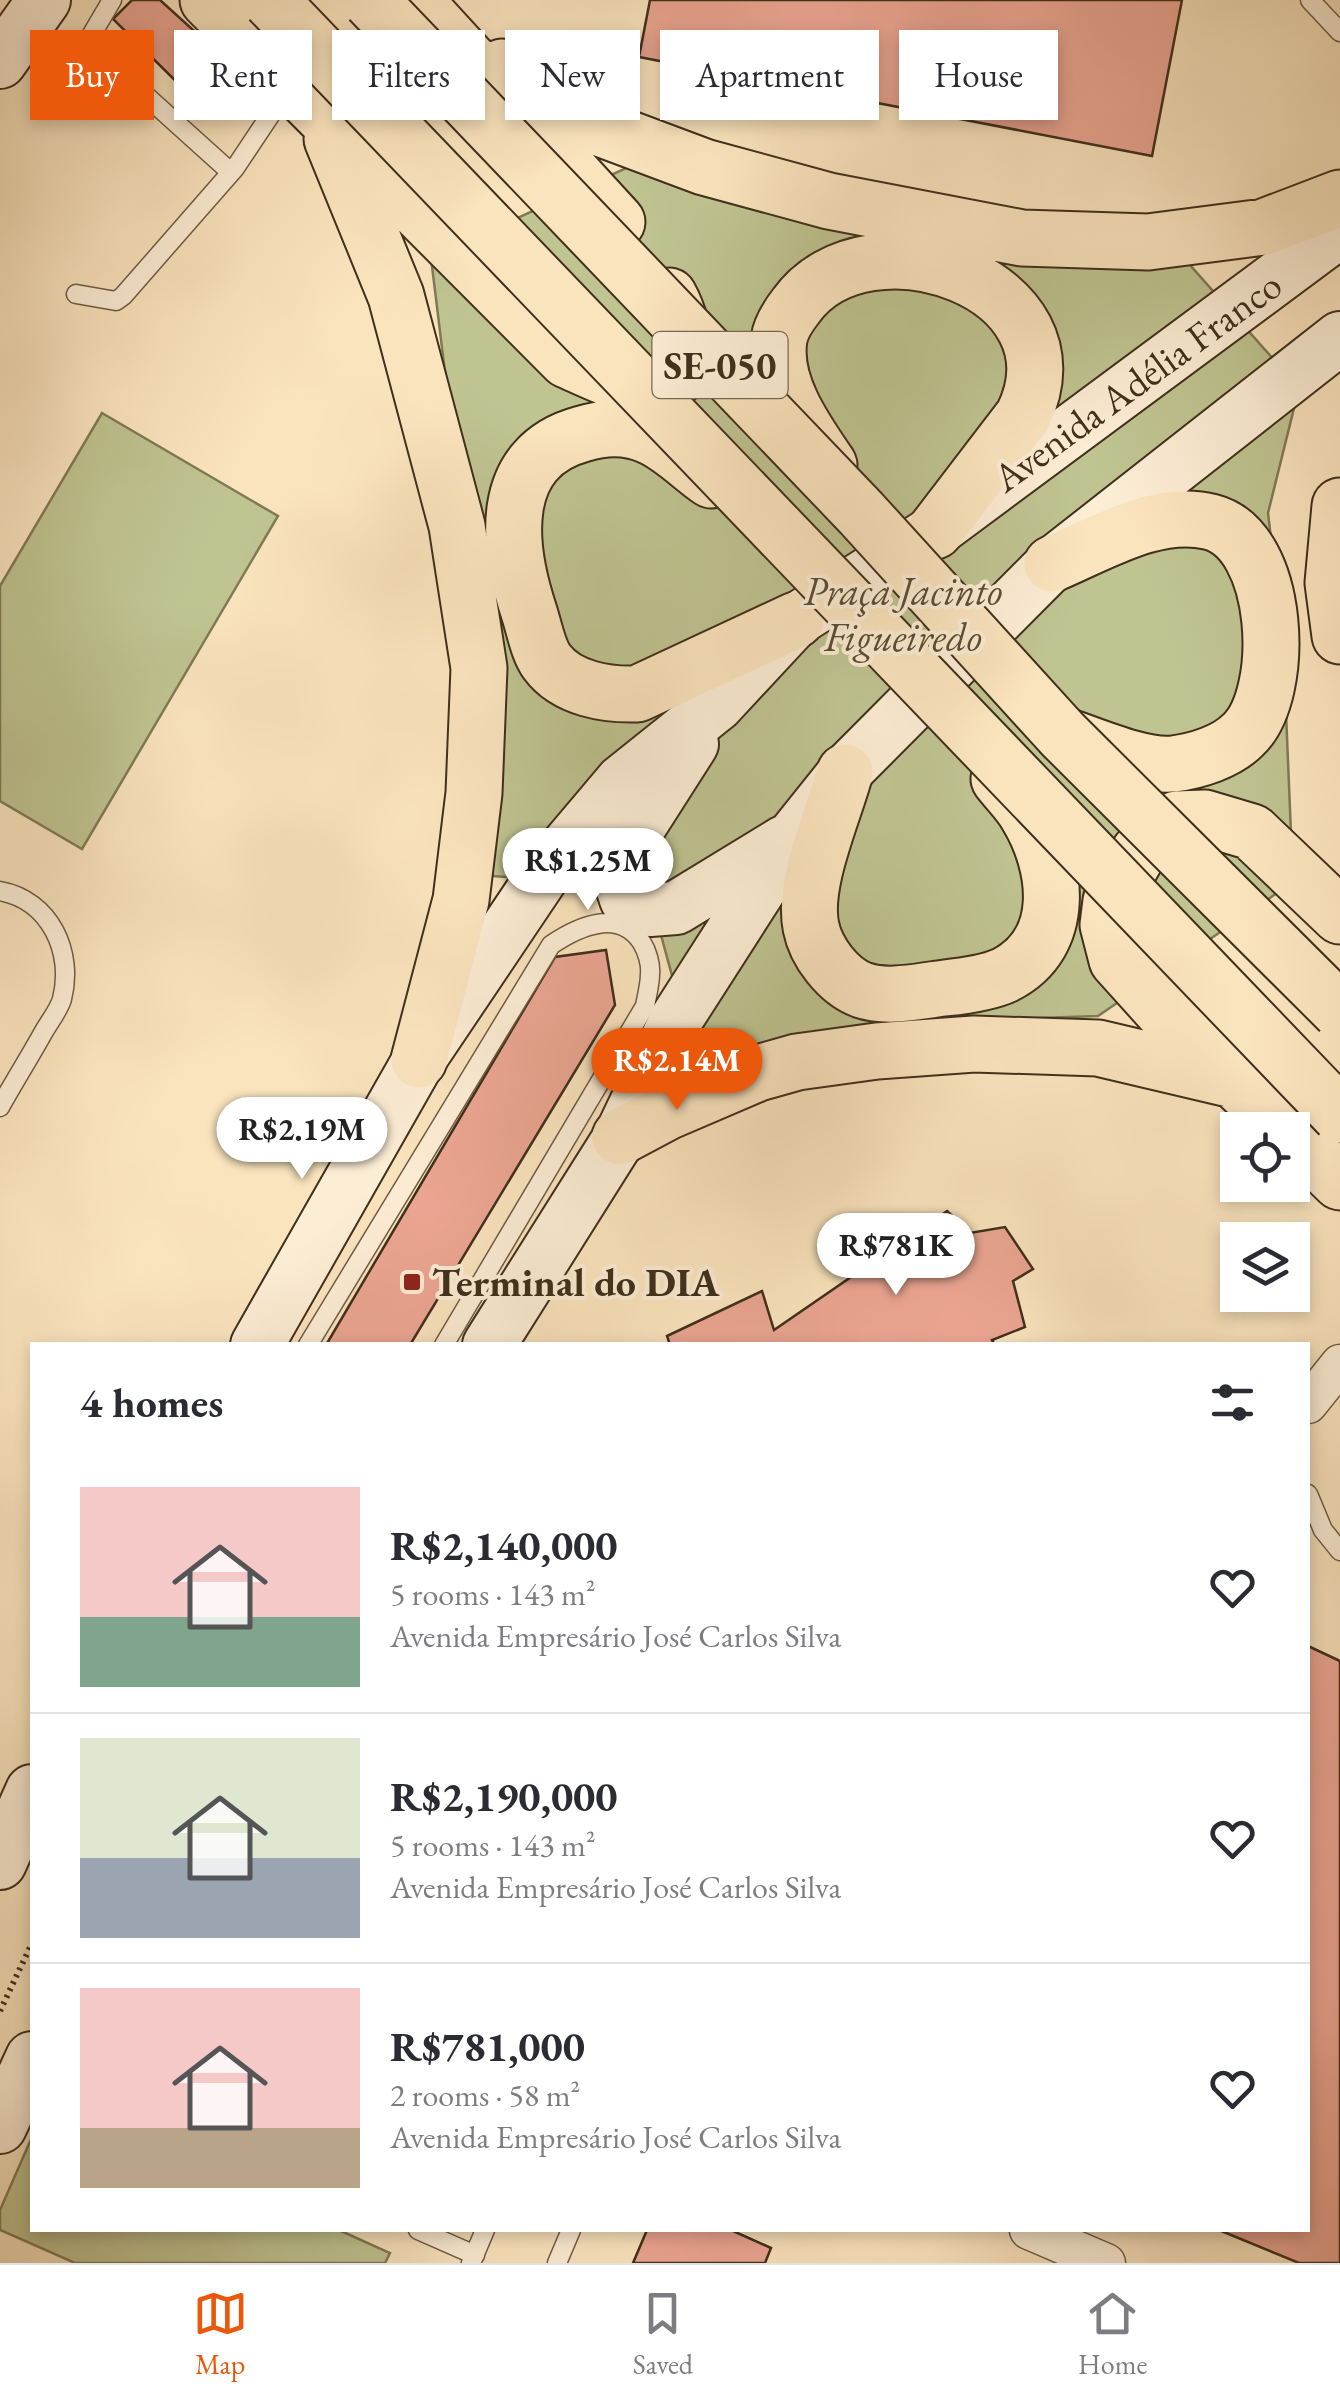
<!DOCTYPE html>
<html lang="en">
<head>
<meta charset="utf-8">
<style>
	:root { --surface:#fff; --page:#f7f7f7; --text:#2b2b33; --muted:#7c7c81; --line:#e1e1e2; --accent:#ea580c }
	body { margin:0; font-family:"EB Garamond",serif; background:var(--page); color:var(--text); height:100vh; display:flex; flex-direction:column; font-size:38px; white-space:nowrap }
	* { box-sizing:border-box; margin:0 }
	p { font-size:32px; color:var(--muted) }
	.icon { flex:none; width:55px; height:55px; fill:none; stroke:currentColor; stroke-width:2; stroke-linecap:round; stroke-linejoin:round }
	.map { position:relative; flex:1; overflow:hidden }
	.sheet { position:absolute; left:30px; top:1342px; width:1280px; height:890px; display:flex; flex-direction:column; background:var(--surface); border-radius:0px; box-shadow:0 5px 15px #0003 }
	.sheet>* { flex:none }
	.hud { position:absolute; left:30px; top:30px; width:1280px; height:90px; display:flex; gap:20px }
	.fabs { position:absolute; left:1220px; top:1112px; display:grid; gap:20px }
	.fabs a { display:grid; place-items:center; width:90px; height:90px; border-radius:0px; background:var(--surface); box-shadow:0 5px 15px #0003; font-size:50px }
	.price { position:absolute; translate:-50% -85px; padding:0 22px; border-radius:35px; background:#fff; color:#222; font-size:32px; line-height:65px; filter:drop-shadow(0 2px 5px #0008) }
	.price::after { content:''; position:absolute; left:50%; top:60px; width:30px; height:22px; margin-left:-15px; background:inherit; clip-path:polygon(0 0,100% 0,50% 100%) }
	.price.on { background:var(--accent); color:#fff }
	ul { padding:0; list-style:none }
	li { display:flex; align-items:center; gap:30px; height:250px; padding:0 50px }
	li+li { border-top:2px solid var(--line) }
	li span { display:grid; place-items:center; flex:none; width:280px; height:200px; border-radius:0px; color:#555 }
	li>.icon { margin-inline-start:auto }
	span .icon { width:120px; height:120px; fill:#fffc; stroke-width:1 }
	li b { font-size:42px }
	h2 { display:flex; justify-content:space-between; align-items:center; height:120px; padding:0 50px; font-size:42px }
	.tag { padding:0 35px; border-radius:0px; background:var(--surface); box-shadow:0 5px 15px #0003; font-size:35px; line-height:90px }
	.tag.on { background:var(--accent); color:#fff }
	.tabs { display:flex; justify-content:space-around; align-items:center; height:140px; border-top:2px solid var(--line); background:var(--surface); font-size:28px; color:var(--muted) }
	.tabs a { display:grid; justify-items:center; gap:5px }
	.tabs .on { color:var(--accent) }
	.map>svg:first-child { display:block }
	.green { fill:#bfc491; stroke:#7f7a56; stroke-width:2.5 }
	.building { fill:#eba592; stroke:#3f2f1b; stroke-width:2.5 }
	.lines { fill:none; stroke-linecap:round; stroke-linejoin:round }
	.lane-casing { stroke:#6e5c44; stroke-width:21 }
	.street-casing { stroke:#6e5c44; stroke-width:41 }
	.secondary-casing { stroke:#3f2f1b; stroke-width:56 }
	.primary-casing { stroke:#3f2f1b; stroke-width:59 }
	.path { stroke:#3f2f1b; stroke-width:6; stroke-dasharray:2.5 5; stroke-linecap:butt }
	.lane { stroke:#fcedd5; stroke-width:18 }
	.street { stroke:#fcedd5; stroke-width:38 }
	.secondary { stroke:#fcedd5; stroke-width:52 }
	.primary { stroke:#fae4be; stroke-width:55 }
	.primary-bridge-casing { stroke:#3f2f1b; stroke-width:59; stroke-linecap:butt }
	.primary-bridge { stroke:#fae4be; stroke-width:55 }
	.poi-dot { fill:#8f2418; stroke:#fcedd5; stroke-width:4 }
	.labels { text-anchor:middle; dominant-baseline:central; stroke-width:8; stroke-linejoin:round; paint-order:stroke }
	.shield { fill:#fcedd5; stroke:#786853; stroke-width:2.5 }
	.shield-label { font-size:38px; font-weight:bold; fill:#3f2f1b }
	.street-label { font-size:40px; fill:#3f2f1b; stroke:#fcedd5 }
	.park-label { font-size:40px; font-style:italic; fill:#594d33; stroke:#fcedd5 }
	.poi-label { font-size:40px; font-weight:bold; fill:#3f2f1b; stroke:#fcedd5; text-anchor:start }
</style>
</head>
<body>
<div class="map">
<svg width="1340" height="2263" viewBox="0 0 1340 2263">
	<rect width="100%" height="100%" fill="#fae4be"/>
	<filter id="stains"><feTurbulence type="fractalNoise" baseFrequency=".002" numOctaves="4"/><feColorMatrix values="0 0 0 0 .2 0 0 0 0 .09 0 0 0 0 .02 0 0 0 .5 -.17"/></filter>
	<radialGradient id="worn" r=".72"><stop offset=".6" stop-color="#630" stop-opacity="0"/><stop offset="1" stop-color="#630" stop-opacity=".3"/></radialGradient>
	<path class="green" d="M637 163 1189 264 1299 388 1268 513 1283 640 1293 882 1098 1016 896 1023 694 1057 648 887 493 876 470 577 431 258Z
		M102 413 278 516 82 849 0 801V586Z
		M32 2137V2230H339L390 2253 385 2263H75L0 2230V2210Z"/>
	<path class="building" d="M132 0H160L257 88 213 118 113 19Z
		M650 0H1182L1152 156 639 57Z
		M606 950 615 1005 410 1345H326L555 957Z
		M947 1211 970 1233 1005 1227 1033 1269 1013 1281 1025 1327 992 1340 995 1345H670L667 1336 762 1291 774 1330Z
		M1308 1646 1340 1661V2263H1299L1219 2230H1308Z
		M647 2230H731L771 2248 765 2263H633Z"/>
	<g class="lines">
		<defs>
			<path id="lane" d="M112 0 92 34 94 49 226 168H235L287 90
				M1310 0 1340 32
				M76 294 116 301 123 296 235 168
				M0 891C50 900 74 952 62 999 59 1010 49 1022 43 1033 29 1058 14 1082 0 1107
				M308 1345 551 945C579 926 620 908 642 943 647 951 651 964 650 974 650 984 647 995 645 1006L444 1345
				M1308 1494 1323 1530 1340 1551
				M418 2230 475 2255
				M471 2263 485 2230
				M557 2263 571 2230"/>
			<path id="street" d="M1308 1404 1340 1364
				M1029 2230 1106 2263"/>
			<path id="secondary" d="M0 62 44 0
				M692 744 618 860 619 878 626 899 650 910 676 908 784 842
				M257 1345 419 1060 546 871 622 781 717 705 796 620 935 531 1340 231
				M489 1345 620 1137 677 1018 793 837 845 772 1052 564 1340 338
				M0 1863 32 1791
				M0 2127 32 2058"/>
			<path id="primary" d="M208 0 567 360C590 370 615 383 640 387 700 397 687 328 669 296
				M414 0 617 222
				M502 67 597 127 704 167 829 201 1022 238 1148 242 1264 227 1340 198
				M332 139 396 296 457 526 479 668 474 793 461 900 419 1060
				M829 465C805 430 772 384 779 339 781 327 789 315 796 306 867 207 1088 284 1023 416L935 531
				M711 480C692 467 671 445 649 436 627 426 605 427 582 434 497 457 507 545 529 612 534 627 538 650 547 662 567 689 607 695 637 694L796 620
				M1340 506 1333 583 1340 636
				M1052 564C1100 544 1157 508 1211 522 1281 540 1287 694 1243 735 1226 752 1197 761 1173 764 1142 767 1093 745 1063 735
				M845 772C833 816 802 883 811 927 816 952 838 981 862 990 888 999 919 991 945 988 964 986 988 983 1005 975 1068 943 1058 866 1027 815 1020 802 1008 791 999 779
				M1288 1130 1179 1029 1117 960 1108 925 1111 901 1139 852 1161 830 1177 819 1205 818 1252 832 1340 916
				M1292 1135 1340 1182
				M620 1137 667 1112 758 1073 797 1062 877 1051 974 1044 1098 1048 1238 1081"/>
		</defs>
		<use href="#lane" class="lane-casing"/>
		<use href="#street" class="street-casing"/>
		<use href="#secondary" class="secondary-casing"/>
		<use href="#primary" class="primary-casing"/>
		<path class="path" d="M0 2011 32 1943"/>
		<use href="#lane" class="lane"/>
		<use href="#street" class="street"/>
		<use href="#secondary" class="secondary"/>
		<use href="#primary" class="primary"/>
		<defs>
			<path id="primary-bridge" d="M270 0 1340 1115
				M370 0 861 513 1063 735 1340 1011"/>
		</defs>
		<use href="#primary-bridge" class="primary-bridge-casing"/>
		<use href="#primary-bridge" class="primary-bridge"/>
	</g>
	<rect class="poi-dot" x="402" y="1272" width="20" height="20" rx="5"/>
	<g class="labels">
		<rect class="shield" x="652.5" y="332" width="135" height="66" rx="8"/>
		<g class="shield-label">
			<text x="720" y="365">SE-050</text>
		</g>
		<g class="street-label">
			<text transform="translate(1137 381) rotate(-36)">Avenida Adélia Franco</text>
		</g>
		<g class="park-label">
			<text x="903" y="591">Praça Jacinto<tspan x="903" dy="46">Figueiredo</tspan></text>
		</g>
		<g class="poi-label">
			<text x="432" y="1282">Terminal do DIA</text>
		</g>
	</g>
	<rect width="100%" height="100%" filter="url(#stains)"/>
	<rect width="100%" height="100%" fill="url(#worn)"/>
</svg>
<div class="fabs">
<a><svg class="icon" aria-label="locate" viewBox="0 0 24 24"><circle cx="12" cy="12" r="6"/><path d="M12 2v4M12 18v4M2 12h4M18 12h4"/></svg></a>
<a><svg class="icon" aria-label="layers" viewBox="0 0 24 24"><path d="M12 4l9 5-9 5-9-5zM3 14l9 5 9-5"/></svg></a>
</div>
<b class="price" style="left:588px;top:913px">R$1.25M</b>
<b class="price on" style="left:677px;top:1113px">R$2.14M</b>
<b class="price" style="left:302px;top:1182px">R$2.19M</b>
<b class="price" style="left:896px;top:1298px">R$781K</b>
<div class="hud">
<a class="tag on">Buy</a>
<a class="tag">Rent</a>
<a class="tag">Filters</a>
<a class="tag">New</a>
<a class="tag">Apartment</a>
<a class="tag">House</a>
</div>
<section class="sheet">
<h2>4 homes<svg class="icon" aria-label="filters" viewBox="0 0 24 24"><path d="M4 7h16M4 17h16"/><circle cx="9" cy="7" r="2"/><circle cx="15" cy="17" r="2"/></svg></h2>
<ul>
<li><span style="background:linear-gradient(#f6c9c9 65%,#7fa58c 0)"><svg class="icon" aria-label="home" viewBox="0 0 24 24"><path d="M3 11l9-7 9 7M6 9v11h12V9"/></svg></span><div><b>R$2,140,000</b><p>5 rooms · 143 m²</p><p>Avenida Empresário José Carlos Silva</p></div><svg class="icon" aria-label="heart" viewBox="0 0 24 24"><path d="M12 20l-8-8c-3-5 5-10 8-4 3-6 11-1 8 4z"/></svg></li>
<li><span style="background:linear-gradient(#dfe7d0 60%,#9aa5b1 0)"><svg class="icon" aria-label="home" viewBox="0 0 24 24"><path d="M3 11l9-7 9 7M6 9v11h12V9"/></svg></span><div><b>R$2,190,000</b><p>5 rooms · 143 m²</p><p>Avenida Empresário José Carlos Silva</p></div><svg class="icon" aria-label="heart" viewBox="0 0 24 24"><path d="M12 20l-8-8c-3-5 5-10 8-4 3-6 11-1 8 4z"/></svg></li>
<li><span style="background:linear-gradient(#f6c9c9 70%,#b9a48a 0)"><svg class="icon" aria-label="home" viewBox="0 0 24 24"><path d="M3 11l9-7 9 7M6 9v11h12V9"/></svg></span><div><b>R$781,000</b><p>2 rooms · 58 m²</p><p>Avenida Empresário José Carlos Silva</p></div><svg class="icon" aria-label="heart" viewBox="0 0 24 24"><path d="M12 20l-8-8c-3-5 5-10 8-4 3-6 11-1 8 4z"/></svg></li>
</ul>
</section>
</div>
<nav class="tabs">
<a class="on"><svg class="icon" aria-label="map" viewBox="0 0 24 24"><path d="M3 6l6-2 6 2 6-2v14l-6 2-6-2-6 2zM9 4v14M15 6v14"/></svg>Map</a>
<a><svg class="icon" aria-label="saved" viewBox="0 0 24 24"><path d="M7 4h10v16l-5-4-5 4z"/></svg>Saved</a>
<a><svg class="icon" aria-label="home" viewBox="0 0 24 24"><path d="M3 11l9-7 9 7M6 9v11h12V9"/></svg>Home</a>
</nav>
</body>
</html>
